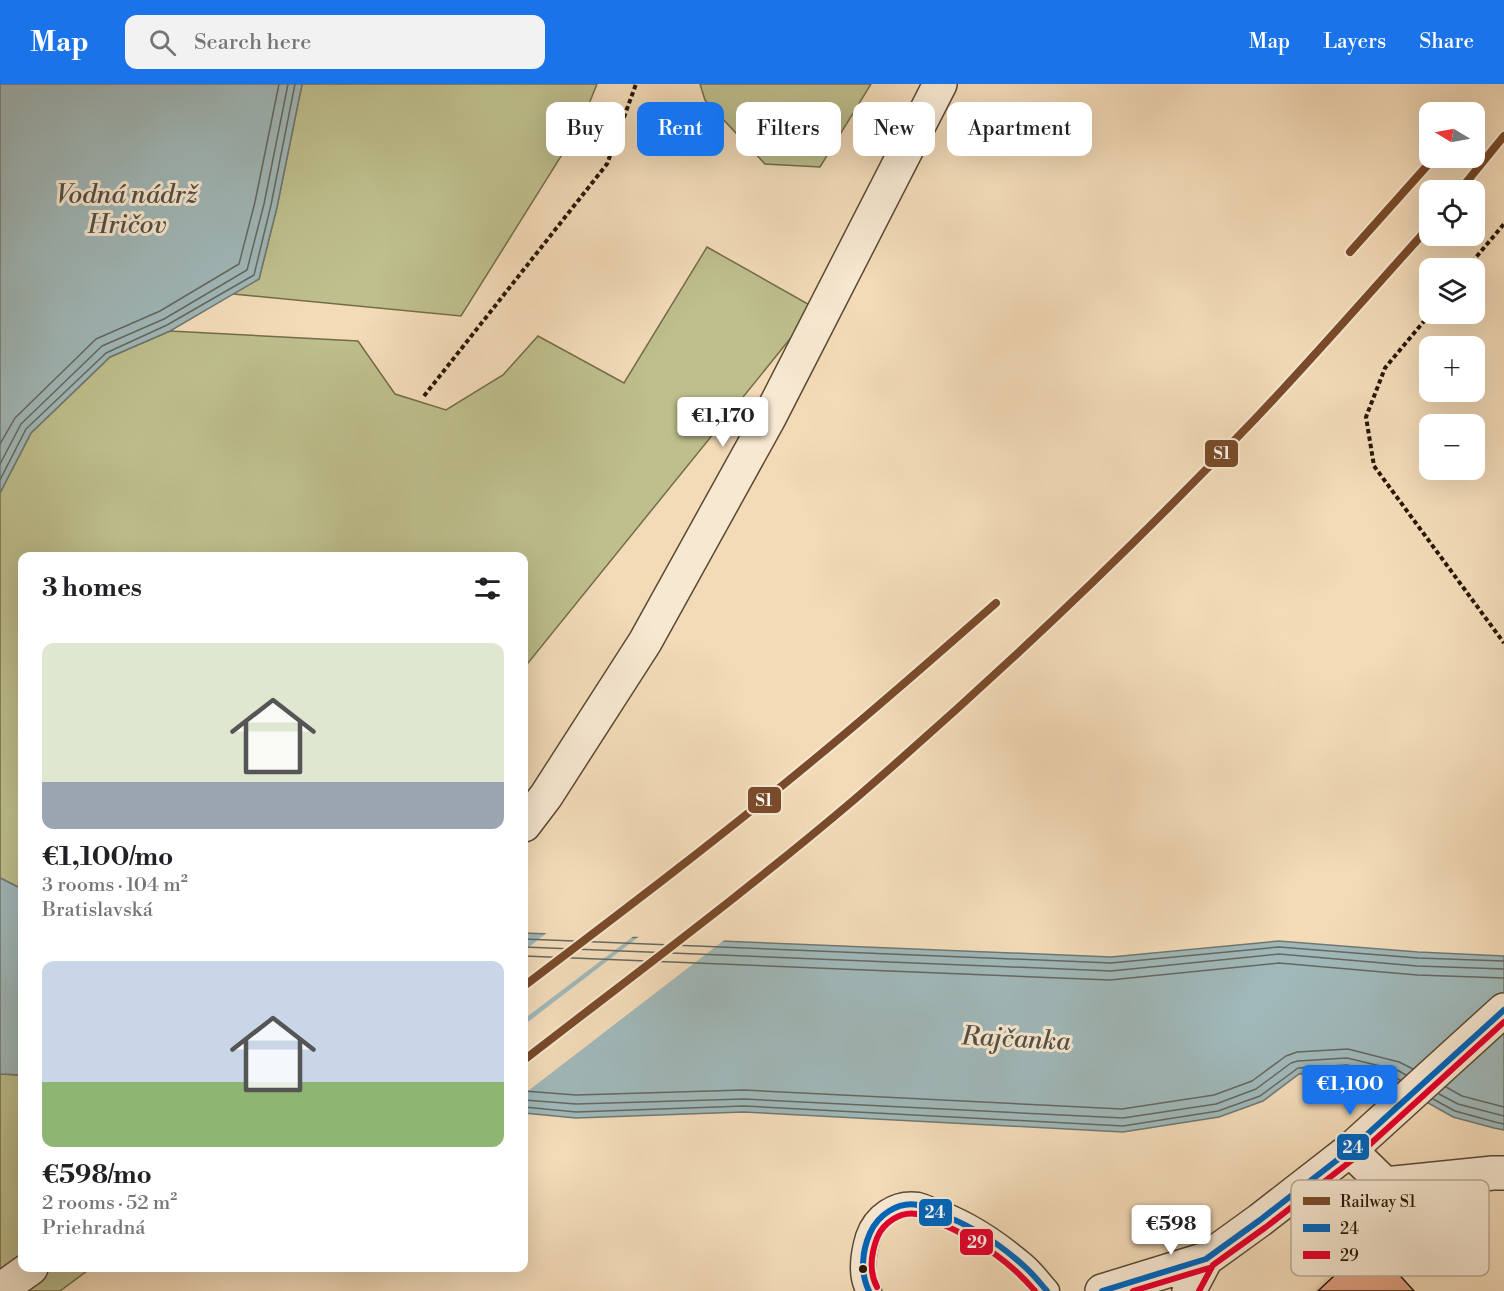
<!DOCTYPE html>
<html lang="en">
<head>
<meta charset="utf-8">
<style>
	:root { --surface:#fff; --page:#f2f2f2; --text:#202124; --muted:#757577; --accent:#1a73e8 }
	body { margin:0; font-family:"Libre Bodoni",serif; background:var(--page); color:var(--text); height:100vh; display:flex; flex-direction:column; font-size:22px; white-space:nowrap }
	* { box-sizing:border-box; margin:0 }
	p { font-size:20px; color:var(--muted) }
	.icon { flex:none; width:33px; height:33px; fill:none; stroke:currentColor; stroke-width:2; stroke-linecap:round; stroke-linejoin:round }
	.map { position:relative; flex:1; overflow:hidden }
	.side { position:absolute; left:18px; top:468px; width:510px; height:720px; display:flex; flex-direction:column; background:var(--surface); border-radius:12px; box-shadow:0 6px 24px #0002 }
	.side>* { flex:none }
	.banner { position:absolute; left:546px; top:18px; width:570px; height:54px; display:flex; gap:12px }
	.needle { width:39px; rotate:280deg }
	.buttons { position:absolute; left:1419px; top:18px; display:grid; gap:12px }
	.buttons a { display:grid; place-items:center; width:66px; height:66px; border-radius:12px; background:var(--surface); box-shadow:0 6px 24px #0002; font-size:30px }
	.price { position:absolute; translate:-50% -51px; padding:0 14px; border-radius:6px; background:#fff; color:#222; font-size:20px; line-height:39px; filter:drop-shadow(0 2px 3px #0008) }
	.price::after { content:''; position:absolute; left:50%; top:36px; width:18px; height:14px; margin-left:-9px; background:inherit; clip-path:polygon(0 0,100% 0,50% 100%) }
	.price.active { background:var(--accent); color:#fff }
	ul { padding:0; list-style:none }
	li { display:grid; align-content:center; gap:12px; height:318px; padding:0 24px }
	li span { display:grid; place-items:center; height:186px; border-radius:12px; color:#555 }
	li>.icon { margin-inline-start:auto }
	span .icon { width:108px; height:108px; fill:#fffc; stroke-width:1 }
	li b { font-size:26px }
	h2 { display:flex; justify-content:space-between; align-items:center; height:72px; padding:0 24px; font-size:26px }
	.pill { padding:0 21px; border-radius:12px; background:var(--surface); box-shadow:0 6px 24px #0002; font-size:21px; line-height:54px }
	.pill.active { background:var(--accent); color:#fff }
	header { display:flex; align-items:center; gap:36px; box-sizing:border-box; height:84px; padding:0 30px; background:var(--accent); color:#fff }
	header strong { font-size:28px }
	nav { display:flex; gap:33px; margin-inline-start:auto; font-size:21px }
	.search { width:420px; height:54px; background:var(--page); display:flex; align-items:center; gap:15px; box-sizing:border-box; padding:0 21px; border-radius:12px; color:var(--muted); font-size:22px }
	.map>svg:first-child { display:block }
	.green { fill:#bebf8d; stroke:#736c4a; stroke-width:1.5 }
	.water { fill:#a0b8b9; stroke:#707872; stroke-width:1.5 }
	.pier { fill:#f3dbb8 }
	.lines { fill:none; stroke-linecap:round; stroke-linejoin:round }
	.shore { stroke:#646860; stroke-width:1.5 }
	.building { fill:#e2a182; stroke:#281807; stroke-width:1.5; filter:url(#shadow) }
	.lane-casing { stroke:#5b4933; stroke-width:27 }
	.street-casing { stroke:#5b4933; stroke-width:36 }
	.path { stroke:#281807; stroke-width:4; stroke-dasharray:4.5 3; stroke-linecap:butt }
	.lane { stroke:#f7e8d1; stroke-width:24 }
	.street { stroke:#f7e8d1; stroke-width:33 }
	.bus-1-casing { stroke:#f7e8d1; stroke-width:10 }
	.bus-2-casing { stroke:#f7e8d1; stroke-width:10 }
	.bus-1 { stroke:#0065bd; stroke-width:6 }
	.bus-2 { stroke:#e4002b; stroke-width:6 }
	.rail-1-casing { stroke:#f7e8d1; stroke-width:12 }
	.rail-1 { stroke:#7a4b2a; stroke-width:8 }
	.bus-dot { fill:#281807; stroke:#f7e8d1; stroke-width:2 }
	.labels { text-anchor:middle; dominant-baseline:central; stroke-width:6; stroke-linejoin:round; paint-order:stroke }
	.water-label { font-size:26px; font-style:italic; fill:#525045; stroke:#f7e8d1 }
	.key { fill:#f7e8d1; stroke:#b9aa94; stroke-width:1.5 }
	.key-label { font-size:16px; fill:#281807 }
	.line-badge { stroke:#f7e8d1; stroke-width:2 }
	.badge-label { font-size:16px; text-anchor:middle; font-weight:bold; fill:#fff }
</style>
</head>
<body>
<header>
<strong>Map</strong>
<div class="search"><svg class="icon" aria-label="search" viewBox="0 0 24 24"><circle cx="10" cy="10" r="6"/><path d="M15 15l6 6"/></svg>Search here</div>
<nav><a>Map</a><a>Layers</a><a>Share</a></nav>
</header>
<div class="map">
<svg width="1504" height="1207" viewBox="0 0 1504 1207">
	<defs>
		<filter id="shadow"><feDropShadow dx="-5.5" dy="5.5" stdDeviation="3" flood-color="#0004"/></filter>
	</defs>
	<rect width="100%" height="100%" fill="#f3dbb8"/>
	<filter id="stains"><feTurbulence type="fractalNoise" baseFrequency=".00333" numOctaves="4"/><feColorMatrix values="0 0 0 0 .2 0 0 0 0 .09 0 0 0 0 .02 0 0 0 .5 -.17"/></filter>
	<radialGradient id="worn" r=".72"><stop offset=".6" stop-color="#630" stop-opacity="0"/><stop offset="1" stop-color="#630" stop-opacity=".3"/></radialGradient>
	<path class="green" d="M302 0H597L580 42 461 232 233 210 259 195 277 123Z
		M700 0H871L820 83 765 80 705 16Z
		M707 163 815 224 524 584V472H22V805L0 794V409L31 349 110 273 170 247 358 257 395 310 446 326 503 291 538 252 624 299Z
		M0 990 22 991V1184H91L60 1207H0Z"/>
	<path class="water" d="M0 0H302L277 123 259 195 170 247 110 273 31 349 0 409Z
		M0 794 22 805V991L0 990Z
		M524 849 1111 873 1279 857 1418 868 1504 872V1046L1494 1044 1453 1033 1393 999 1346 987 1299 990 1263 1017 1219 1033 1123 1048 743 1028 576 1034 524 1029Z"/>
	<path class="pier" d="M549 847 635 851 524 935V867Z
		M641 851 727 854 524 1010V941Z"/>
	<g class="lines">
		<path class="shore" d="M0 360 15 334 96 255 160 227 239 180 255 118 279 0
			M0 380 21 340 102 262 164 235 247 186 264 120 288 0
			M0 396 26 345 106 269 167 241 254 191 271 121 295 0
			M524 855 1111 879 1279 863 1418 874 1504 877
			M524 863 1111 887 1279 870 1417 882 1504 885
			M524 872 1110 896 1279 879 1417 891 1504 894
			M1446 1003 1462 1012 1504 1023
			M524 1007 576 1011 744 1006 1122 1025 1214 1011 1252 997 1286 972 1297 968 1348 965 1399 978 1413 985
			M1439 1010 1458 1020 1504 1032
			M1433 1015 1455 1027 1495 1038 1504 1040
			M524 1016 576 1020 744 1015 1123 1034 1216 1020 1256 1005 1291 979 1298 977 1347 974 1397 986 1406 991
			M524 1023 576 1028 744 1022 1123 1042 1218 1027 1260 1012 1298 984 1347 981 1394 994 1400 996"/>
	</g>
	<path class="building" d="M1380 1149 1394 1165 1384 1174 1414 1207H1318Z"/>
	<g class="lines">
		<defs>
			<path id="lane" d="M869 1207C859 1191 863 1170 868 1153 875 1132 895 1118 918 1121 922 1122 927 1124 931 1126 965 1137 995 1157 1022 1180 1031 1187 1039 1198 1047 1207"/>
			<path id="street" d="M524 741 546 712 645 558 769 334 940 0
				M1350 1066 1385 1100 1493 1089H1504
				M0 1206 31 1184
				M1102 1207 1206 1175
				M1189 1207 1206 1175 1260 1136 1350 1066 1504 926"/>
		</defs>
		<use href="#lane" class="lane-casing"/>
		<use href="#street" class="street-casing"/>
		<path class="path" d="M1467 184 1504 140
			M1430 230 1385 284 1366 333 1374 382 1504 559
			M424 312 607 80 636 0"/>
		<use href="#lane" class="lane"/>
		<use href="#street" class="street"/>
		<defs>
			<path id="bus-1" d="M869 1207C860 1189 862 1167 870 1149 878 1131 898 1117 918 1121 924 1122 930 1126 935 1128 969 1140 999 1159 1025 1183 1033 1190 1040 1199 1047 1207
				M1102 1207 1206 1175 1260 1136 1350 1066 1504 926"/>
			<path id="bus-2" d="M877 1203C869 1188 871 1170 877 1154 883 1139 900 1127 917 1130 922 1131 926 1134 930 1135 970 1151 1007 1174 1035 1207
				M1133 1207 1209 1184
				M1199 1207 1213 1181 1266 1143 1356 1073 1504 938"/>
		</defs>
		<use href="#bus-1" class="bus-1-casing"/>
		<use href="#bus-2" class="bus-2-casing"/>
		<use href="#bus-1" class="bus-1"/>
		<use href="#bus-2" class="bus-2"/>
		<defs>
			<path id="rail-1" d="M1460 106 1504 52
				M1350 168 1434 74
				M524 902C623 827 722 752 817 673 878 623 937 571 996 519
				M524 976C635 890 748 806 855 715 994 595 1128 468 1255 335 1315 272 1372 206 1430 142"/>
		</defs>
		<use href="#rail-1" class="rail-1-casing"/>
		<use href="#rail-1" class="rail-1"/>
	</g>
	<circle class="bus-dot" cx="863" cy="1185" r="5"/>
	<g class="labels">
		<g class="water-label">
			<text x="127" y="111">Vodná nádrž<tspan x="127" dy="30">Hričov</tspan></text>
			<text transform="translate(1016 955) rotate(3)">Rajčanka</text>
		</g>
	</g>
	<rect x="1291" y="1096" width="198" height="96" rx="9" class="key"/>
	<rect x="1303" y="1113" width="27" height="8" fill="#7a4b2a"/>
	<rect x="1303" y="1140" width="27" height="8" fill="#0065bd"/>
	<rect x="1303" y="1167" width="27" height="8" fill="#e4002b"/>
	<g class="key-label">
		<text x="1340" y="1123">Railway S1</text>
		<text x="1340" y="1150">24</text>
		<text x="1340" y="1177">29</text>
	</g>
	<g class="line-badge">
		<rect x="1204" y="355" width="35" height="29" rx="6" fill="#7a4b2a"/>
		<rect x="747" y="702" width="35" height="28" rx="6" fill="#7a4b2a"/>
		<rect x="1336" y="1049" width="34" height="28" rx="6" fill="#0065bd"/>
		<rect x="918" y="1114" width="35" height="29" rx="6" fill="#0065bd"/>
		<rect x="959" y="1144" width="35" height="28" rx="6" fill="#e4002b"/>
	</g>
	<g class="badge-label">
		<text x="1222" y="375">S1</text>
		<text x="764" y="722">S1</text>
		<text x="1353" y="1069">24</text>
		<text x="935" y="1134">24</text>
		<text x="977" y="1164">29</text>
	</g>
	<rect width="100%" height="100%" filter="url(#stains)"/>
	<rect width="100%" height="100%" fill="url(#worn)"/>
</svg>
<div class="buttons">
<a><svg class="needle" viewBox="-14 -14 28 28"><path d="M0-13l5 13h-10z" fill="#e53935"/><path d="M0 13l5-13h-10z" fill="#757577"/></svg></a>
<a><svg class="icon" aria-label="locate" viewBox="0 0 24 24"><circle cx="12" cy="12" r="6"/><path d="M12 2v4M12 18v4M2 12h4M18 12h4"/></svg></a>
<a><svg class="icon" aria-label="layers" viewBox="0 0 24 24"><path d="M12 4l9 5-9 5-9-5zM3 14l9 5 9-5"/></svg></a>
<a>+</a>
<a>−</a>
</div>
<b class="price" style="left:723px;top:364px">€1,170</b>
<b class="price active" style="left:1350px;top:1032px">€1,100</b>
<b class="price" style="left:1171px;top:1172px">€598</b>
<div class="banner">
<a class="pill">Buy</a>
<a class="pill active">Rent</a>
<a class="pill">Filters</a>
<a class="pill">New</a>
<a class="pill">Apartment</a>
</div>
<section class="side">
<h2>3 homes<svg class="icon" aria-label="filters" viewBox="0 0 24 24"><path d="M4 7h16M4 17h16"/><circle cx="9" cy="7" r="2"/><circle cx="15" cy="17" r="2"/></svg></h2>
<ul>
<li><span style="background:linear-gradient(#dfe7d0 75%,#9aa5b1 0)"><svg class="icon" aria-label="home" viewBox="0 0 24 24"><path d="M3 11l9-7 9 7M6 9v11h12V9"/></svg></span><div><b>€1,100/mo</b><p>3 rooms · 104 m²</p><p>Bratislavská</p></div></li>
<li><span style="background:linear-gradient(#c9d6e8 65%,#8fb573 0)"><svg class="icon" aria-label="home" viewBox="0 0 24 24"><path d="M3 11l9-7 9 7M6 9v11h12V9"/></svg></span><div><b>€598/mo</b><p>2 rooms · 52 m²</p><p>Priehradná</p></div></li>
</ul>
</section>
</div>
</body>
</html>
